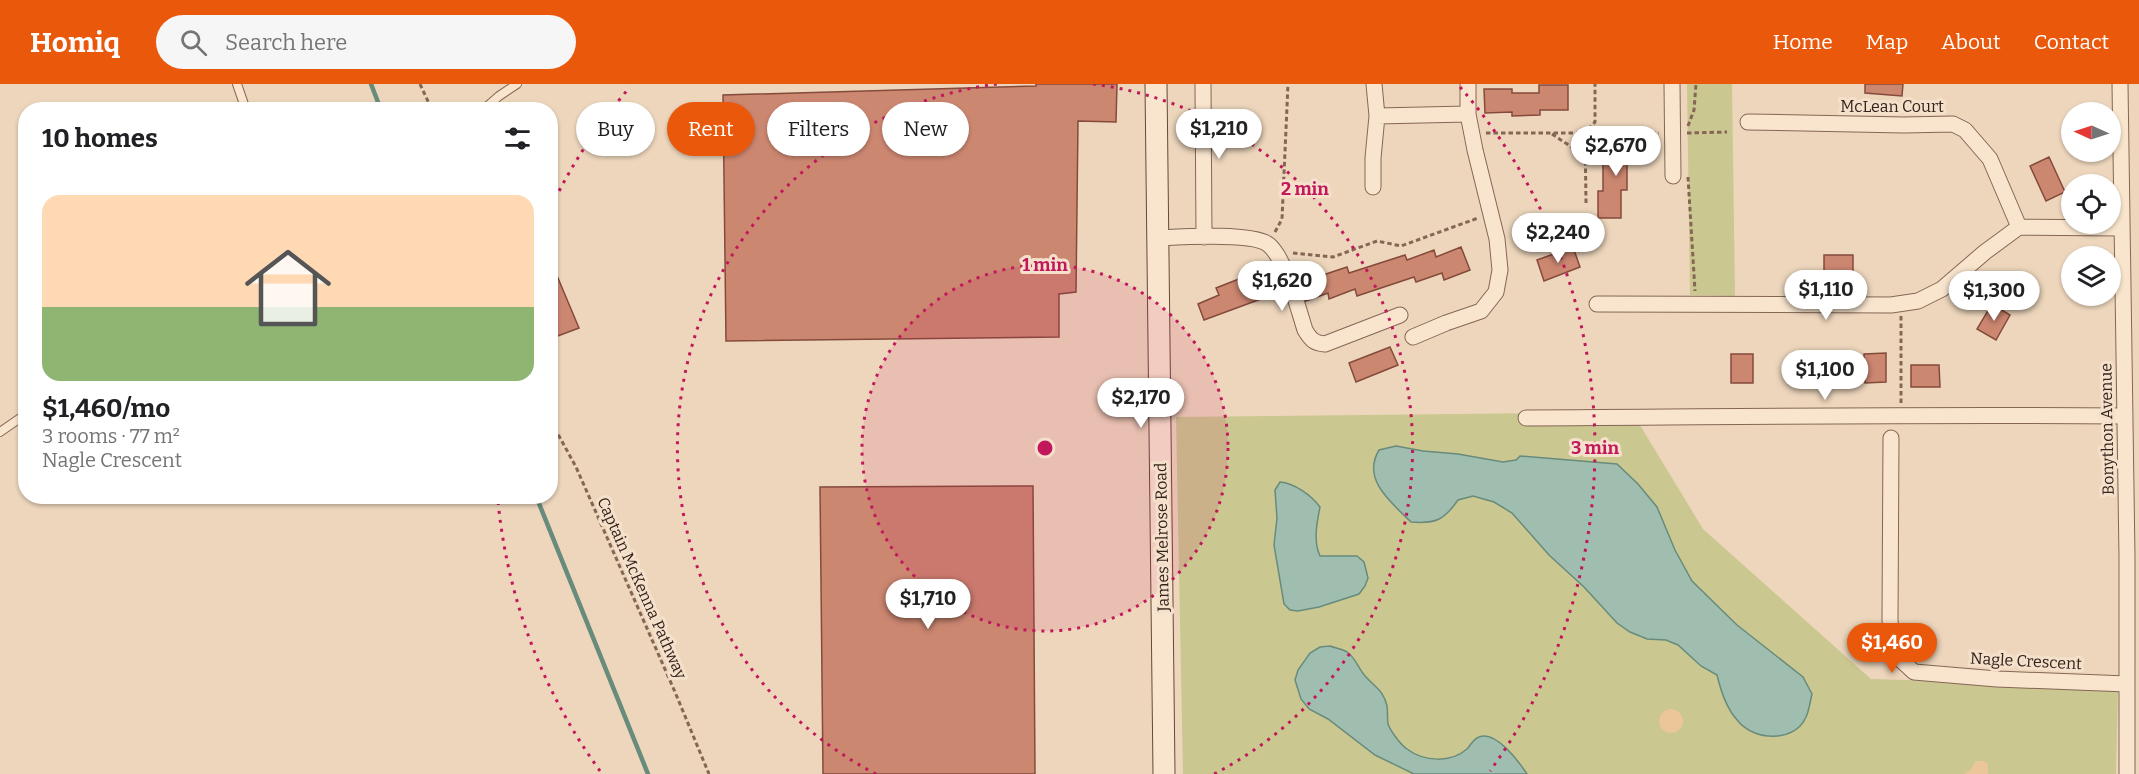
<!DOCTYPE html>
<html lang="en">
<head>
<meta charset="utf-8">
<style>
	:root { --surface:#fff; --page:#f6f6f6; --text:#202124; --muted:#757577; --accent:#ea580c }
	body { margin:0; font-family:Bitter,serif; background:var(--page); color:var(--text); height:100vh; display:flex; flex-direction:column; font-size:22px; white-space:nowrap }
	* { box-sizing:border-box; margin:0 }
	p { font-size:20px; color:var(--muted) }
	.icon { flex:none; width:33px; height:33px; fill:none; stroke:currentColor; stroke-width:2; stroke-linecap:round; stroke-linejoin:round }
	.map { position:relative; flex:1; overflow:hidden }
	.panel { position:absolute; left:18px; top:18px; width:540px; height:402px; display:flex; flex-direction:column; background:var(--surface); border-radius:24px; box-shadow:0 2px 4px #0004 }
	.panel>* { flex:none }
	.banner { position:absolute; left:576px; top:18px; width:570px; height:54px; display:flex; gap:12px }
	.needle { width:39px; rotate:273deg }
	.fabs { position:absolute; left:2061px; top:18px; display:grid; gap:12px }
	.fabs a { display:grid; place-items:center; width:60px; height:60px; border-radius:50%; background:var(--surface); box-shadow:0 2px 4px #0004; font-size:30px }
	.price { position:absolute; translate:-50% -51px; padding:0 14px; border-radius:21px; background:#fff; color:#222; font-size:20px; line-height:39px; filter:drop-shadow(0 2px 3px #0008) }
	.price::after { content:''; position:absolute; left:50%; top:36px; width:18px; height:14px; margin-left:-9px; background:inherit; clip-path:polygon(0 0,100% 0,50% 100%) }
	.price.current { background:var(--accent); color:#fff }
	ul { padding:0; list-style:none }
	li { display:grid; align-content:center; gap:12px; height:318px; padding:0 24px }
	li span { display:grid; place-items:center; height:186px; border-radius:18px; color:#555 }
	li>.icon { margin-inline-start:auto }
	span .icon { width:108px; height:108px; fill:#fffc; stroke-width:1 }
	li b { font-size:26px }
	h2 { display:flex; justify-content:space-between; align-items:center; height:72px; padding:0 24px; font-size:26px }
	.chip { padding:0 21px; border-radius:27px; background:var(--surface); box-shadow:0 2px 4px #0004; font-size:21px; line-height:54px }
	.chip.current { background:var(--accent); color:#fff }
	header { display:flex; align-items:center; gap:36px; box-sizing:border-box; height:84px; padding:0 30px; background:var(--accent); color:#fff }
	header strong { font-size:28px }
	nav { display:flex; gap:33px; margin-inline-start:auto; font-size:21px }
	.search { width:420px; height:54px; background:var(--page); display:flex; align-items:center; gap:15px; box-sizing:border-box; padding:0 21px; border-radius:33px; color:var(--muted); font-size:22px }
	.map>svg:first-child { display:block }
	.green { fill:#cbc790 }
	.sand { fill:#ebc698 }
	.water { fill:#a0beb0; stroke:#688b7c; stroke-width:1.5 }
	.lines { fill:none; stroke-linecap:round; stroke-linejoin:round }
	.stream { stroke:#688b7c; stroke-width:4.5 }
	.building { fill:#cc8771; stroke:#844b3b; stroke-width:1.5 }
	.lane-casing { stroke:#856655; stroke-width:10 }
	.street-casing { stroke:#856655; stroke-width:17 }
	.secondary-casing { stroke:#664839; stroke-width:23 }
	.path { stroke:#856655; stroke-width:3; stroke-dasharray:4.5 3; stroke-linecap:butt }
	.lane { stroke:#f9e5ce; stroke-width:8 }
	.street { stroke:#f9e5ce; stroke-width:15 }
	.secondary { stroke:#f9e5ce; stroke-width:21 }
	.ring { fill:none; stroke:#c2185b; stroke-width:3; stroke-dasharray:3 6 }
	.labels { text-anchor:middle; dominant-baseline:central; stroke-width:6; stroke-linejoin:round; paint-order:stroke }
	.street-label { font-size:16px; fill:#34221b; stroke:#f5e1cb }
	.centre { fill:#c2185b; stroke:#f5e1cb; stroke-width:3 }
	.ring-label { font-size:18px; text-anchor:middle; font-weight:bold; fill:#c2185b; stroke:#f5e1cb; stroke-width:6; stroke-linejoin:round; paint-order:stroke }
</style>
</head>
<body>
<header>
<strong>Homiq</strong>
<div class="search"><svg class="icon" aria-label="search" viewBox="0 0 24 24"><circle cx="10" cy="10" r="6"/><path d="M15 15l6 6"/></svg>Search here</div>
<nav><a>Home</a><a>Map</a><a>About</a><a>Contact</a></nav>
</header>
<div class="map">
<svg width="2139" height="690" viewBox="0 0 2139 690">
	<rect width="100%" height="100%" fill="#edd6bc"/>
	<path class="green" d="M1687 0H1732L1735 212 1690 211Z
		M1632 328 1703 445 1871 595 2118 602 2116 690H1183L1176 333Z"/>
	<path class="sand" d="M1659 637a12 12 0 1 1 24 0a12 12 0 1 1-24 0Z
		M1976 677H1984L1988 680V690H1964L1970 686Z"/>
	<path class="water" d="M1396 362 1423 367 1458 370 1503 378 1516 376 1520 372 1617 380 1638 400 1657 423 1675 466 1692 497 1737 541 1803 593 1812 610C1810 618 1809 627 1806 633 1795 659 1754 657 1738 637 1726 624 1721 607 1717 591L1701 582 1678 561 1666 556 1647 555 1630 548 1617 539 1584 503 1549 471 1512 429 1494 418 1473 412 1458 416C1444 436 1436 440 1411 438 1392 419 1361 396 1379 366Z
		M1280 398C1294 399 1311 411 1320 423 1317 438 1313 457 1320 472H1357L1364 478 1368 494 1365 502 1359 510 1319 523 1298 527 1290 526 1284 520 1274 461 1277 434 1275 406Z
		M1330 562C1335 564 1342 565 1347 568 1356 574 1359 586 1366 593 1375 603 1384 607 1387 622 1388 628 1387 634 1388 640 1391 648 1401 661 1407 665 1424 678 1451 679 1467 665 1471 661 1473 655 1479 653 1496 646 1519 678 1527 690H1414L1375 671 1328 635 1309 625 1301 615 1295 596 1298 586 1310 569 1320 563Z"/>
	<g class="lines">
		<path class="stream" d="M371 0 381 26
			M536 412 648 690"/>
	</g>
	<path class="building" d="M1036 0H1117L1116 38 1078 37 1076 208 1059 210V253L726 257 723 11 1036 2Z
		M1865 0H1903L1902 12 1865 9Z
		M1539 1H1568V26H1540V31L1512 32V28L1485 29 1484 5H1512V9H1539Z
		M1610 52H1634V79H1627V106H1621V134H1598V107H1603V78H1610Z
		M2049 73 2065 108 2046 117 2030 82Z
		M1461 163 1470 186 1444 196 1442 189 1416 198 1414 193 1357 212 1355 205 1329 215 1328 209 1306 217 1299 195 1318 187 1320 192 1347 183 1349 189 1405 171 1407 176 1434 166 1436 173Z
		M1573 163 1580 183 1544 197 1537 176Z
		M1824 171H1853V193H1824Z
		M550 175 579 244 550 255Z
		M1267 184 1277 209 1204 236 1198 220 1219 211 1216 204Z
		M1992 220 2010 231 1996 256 1977 245Z
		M1390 263 1398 281 1356 298 1349 279Z
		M1886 269V298L1865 299 1864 270Z
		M1731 270H1753V299H1731Z
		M1911 281H1939L1940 303H1911Z
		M1033 402 1035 690H823L820 403Z"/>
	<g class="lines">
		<defs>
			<path id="lane" d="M237 0 246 26
				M483 26 499 12 517 0
				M0 348 26 330"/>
			<path id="street" d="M1203 0 1204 153
				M1672 0 1673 92
				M2120 0 2127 473V690
				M1377 32 1468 30
				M1748 38 1904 41 1953 40 1965 46 1990 75 2019 143 2121 144
				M1373 103V74L1377 32 1374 0
				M1158 154C1179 153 1254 148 1269 161 1286 176 1298 224 1305 246 1311 256 1314 259 1325 260L1400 231
				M1597 220 1891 221 1918 217 1942 205 1985 168 2019 143
				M1413 253 1446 239 1481 227 1496 208 1500 186 1497 155 1475 66 1468 30V0
				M1526 334C1725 333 1925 330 2124 332
				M1891 354 1890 536 1892 556 1902 577 1914 588 1997 595 2127 600"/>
			<path id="secondary" d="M1156 0 1164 690"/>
		</defs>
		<use href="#lane" class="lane-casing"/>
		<use href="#street" class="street-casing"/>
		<use href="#secondary" class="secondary-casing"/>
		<path class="path" d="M420 0 432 26
			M1688 42 1694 26 1696 0
			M1486 49H1659
			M1687 49 1727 48
			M1552 50 1585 72
			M1688 93 1695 207
			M1586 119 1585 49 1595 38V0
			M1275 148 1282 135 1288 0
			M1293 169 1333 173 1377 157 1401 162 1478 134
			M1901 319V232
			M550 330 553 341 576 383 675 608 709 690"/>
		<use href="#lane" class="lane"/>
		<use href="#street" class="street"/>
		<use href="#secondary" class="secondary"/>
	</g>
	<circle cx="1045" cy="364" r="183" fill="#c2185b" fill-opacity=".12"/>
	<g class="ring">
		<circle cx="1045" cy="364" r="183"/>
		<path d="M876 690A367 367 0 0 1 997 0M1093 0A367 367 0 0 1 1214 690"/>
		<path d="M600 687A550 550 0 0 1 498 417M551 123A550 550 0 0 1 630 3M1460 3A550 550 0 0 1 1490 687"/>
	</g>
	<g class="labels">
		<g class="street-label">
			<text x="1892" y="22">McLean Court</text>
			<text transform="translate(2107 345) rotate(-91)">Bonython Avenue</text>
			<text transform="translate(1162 453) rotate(-91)">James Melrose Road</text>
			<text transform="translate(642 504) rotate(66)">Captain McKenna Pathway</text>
			<text transform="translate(2026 577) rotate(3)">Nagle Crescent</text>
		</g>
	</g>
	<circle cx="1045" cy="364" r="9" class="centre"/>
	<g class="ring-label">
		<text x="1305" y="111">2 min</text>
		<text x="1045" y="187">1 min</text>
		<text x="1595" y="370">3 min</text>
	</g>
</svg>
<div class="fabs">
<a><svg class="needle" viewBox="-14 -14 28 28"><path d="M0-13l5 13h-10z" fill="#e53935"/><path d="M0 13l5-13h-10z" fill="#757577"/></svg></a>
<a><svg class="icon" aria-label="locate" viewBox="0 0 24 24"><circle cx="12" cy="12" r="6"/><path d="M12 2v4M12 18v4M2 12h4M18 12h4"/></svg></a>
<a><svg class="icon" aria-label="layers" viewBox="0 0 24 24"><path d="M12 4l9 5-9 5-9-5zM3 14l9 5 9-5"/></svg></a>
</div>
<b class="price" style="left:1219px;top:76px">$1,210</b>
<b class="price" style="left:1616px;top:93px">$2,670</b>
<b class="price" style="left:1558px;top:180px">$2,240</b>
<b class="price" style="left:1282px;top:228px">$1,620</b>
<b class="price" style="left:1826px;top:237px">$1,110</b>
<b class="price" style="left:1994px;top:238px">$1,300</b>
<b class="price" style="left:1825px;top:317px">$1,100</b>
<b class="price" style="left:1141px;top:345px">$2,170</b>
<b class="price" style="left:928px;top:546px">$1,710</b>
<b class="price current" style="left:1892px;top:590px">$1,460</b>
<div class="banner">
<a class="chip">Buy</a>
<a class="chip current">Rent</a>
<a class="chip">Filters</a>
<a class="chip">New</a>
</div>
<section class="panel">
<h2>10 homes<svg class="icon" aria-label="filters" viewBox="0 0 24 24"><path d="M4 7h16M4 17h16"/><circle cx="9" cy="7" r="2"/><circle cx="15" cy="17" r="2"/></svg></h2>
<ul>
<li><span style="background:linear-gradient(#ffd9b3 60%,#8fb573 0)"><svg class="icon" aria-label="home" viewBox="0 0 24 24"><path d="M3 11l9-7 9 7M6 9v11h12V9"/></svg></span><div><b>$1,460/mo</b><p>3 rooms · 77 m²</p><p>Nagle Crescent</p></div></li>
</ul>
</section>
</div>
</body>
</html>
